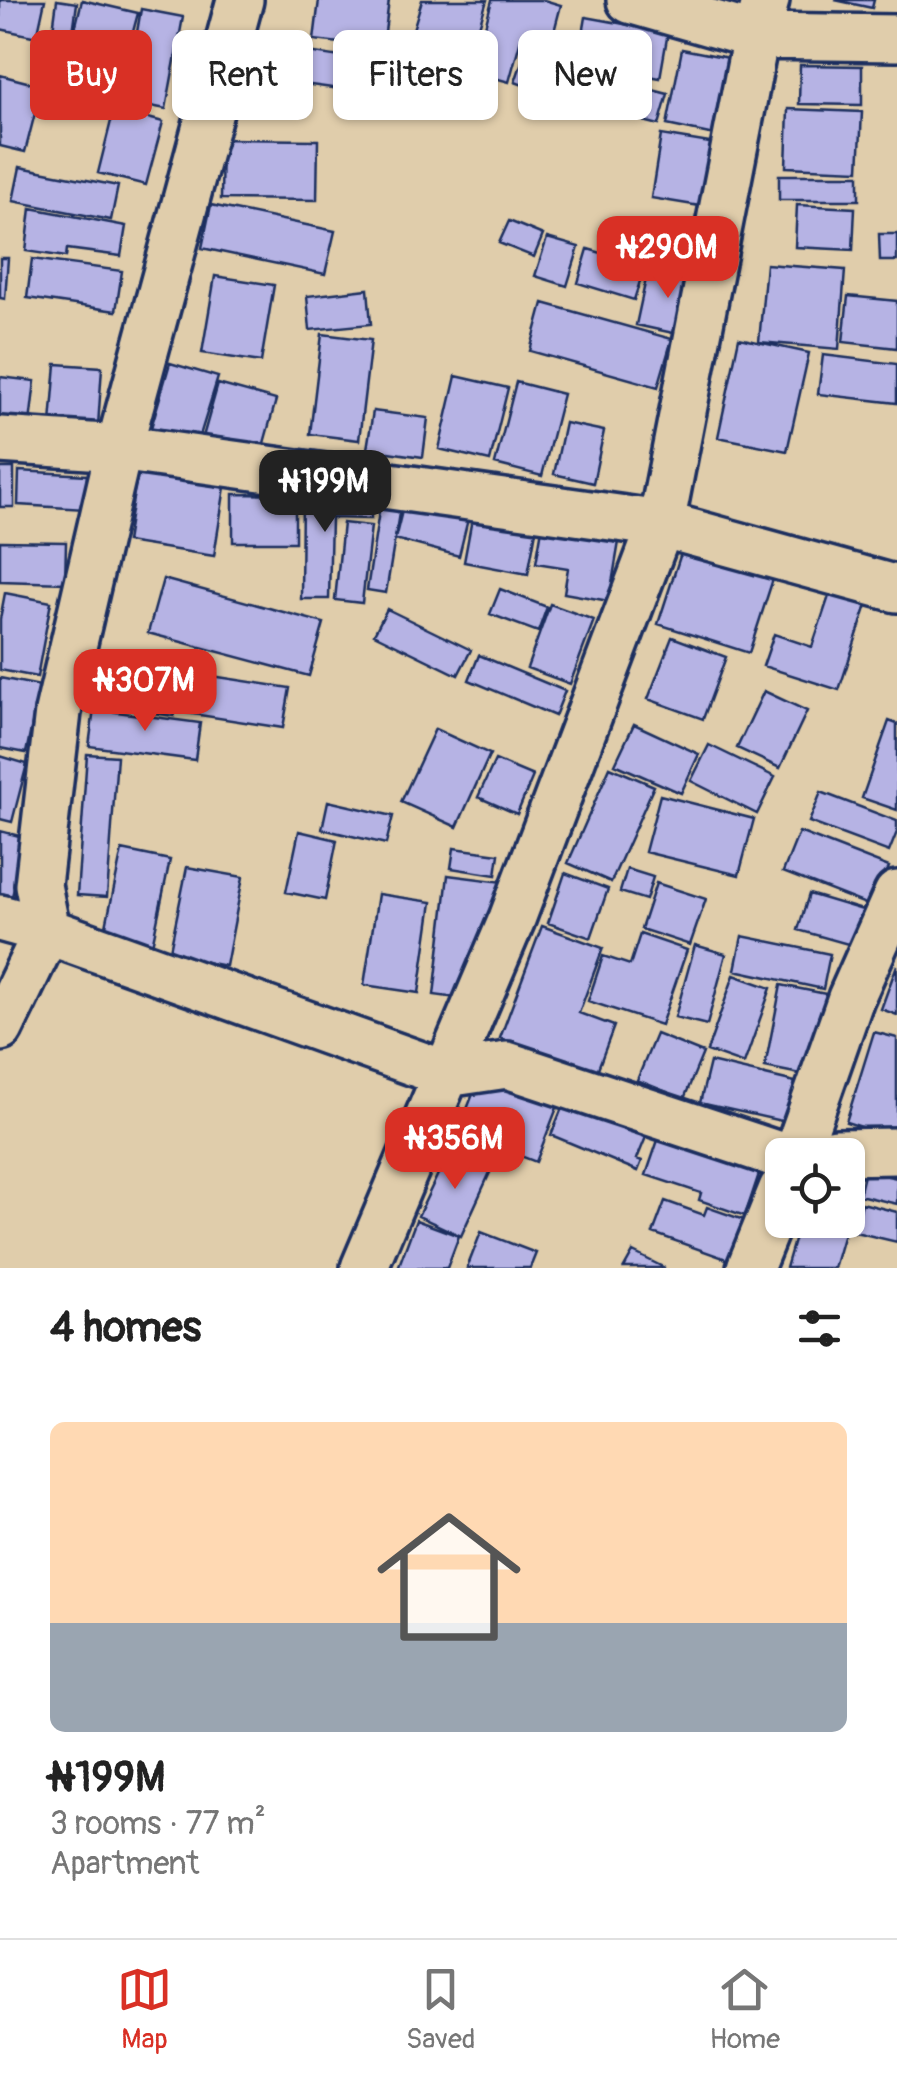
<!DOCTYPE html>
<html lang="en">
<head>
<meta charset="utf-8">
<style>
	:root { --surface:#fff; --page:#f6f6f6; --text:#222; --muted:#767676; --line:#e0e0e0; --accent:#d93025 }
	body { margin:0; font-family:Pangolin,sans-serif; background:var(--page); color:var(--text); height:100vh; display:flex; flex-direction:column; font-size:38px; white-space:nowrap }
	* { box-sizing:border-box; margin:0 }
	p { font-size:32px; color:var(--muted) }
	.icon { flex:none; width:55px; height:55px; fill:none; stroke:currentColor; stroke-width:2; stroke-linecap:round; stroke-linejoin:round }
	.map { position:relative; height:1268px; overflow:hidden }
	.details { display:flex; flex-direction:column; background:var(--surface); flex:1 }
	.details>* { flex:none }
	.banner { position:absolute; left:30px; top:30px; width:838px; height:90px; display:flex; gap:20px }
	.buttons { position:absolute; left:765px; top:1138px; display:grid; gap:20px }
	.buttons a { display:grid; place-items:center; width:100px; height:100px; border-radius:15px; background:var(--surface); box-shadow:0 2px 8px #0004; font-size:50px }
	.price { position:absolute; translate:-50% -85px; padding:0 22px; border-radius:20px; background:var(--accent); color:#fff; font-size:32px; line-height:65px; filter:drop-shadow(0 2px 5px #0008) }
	.price::after { content:''; position:absolute; left:50%; top:60px; width:30px; height:22px; margin-left:-15px; background:inherit; clip-path:polygon(0 0,100% 0,50% 100%) }
	.price.on { background:#222; color:#fff }
	ul { padding:0; list-style:none }
	li { display:grid; align-content:center; gap:20px; height:530px; padding:0 50px }
	li span { display:grid; place-items:center; height:310px; border-radius:15px; color:#555 }
	li>.icon { margin-inline-start:auto }
	span .icon { width:180px; height:180px; fill:#fffc; stroke-width:1 }
	li b { font-size:42px }
	h2 { display:flex; justify-content:space-between; align-items:center; height:120px; padding:0 50px; font-size:42px }
	.tag { padding:0 35px; border-radius:15px; background:var(--surface); box-shadow:0 2px 8px #0004; font-size:35px; line-height:90px }
	.tag.on { background:var(--accent); color:#fff }
	.menu { display:flex; justify-content:space-around; align-items:center; height:140px; border-top:2px solid var(--line); background:var(--surface); font-size:28px; color:var(--muted) }
	.menu a { display:grid; justify-items:center; gap:5px }
	.menu .on { color:var(--accent) }
	.map>svg:first-child { display:block }
	.building { fill:#b6b3e4; stroke:#1b2f5e; stroke-width:2.5 }
	.lines { fill:none; stroke-linecap:round; stroke-linejoin:round }
	.minor-casing { stroke:#1b2f5e; stroke-width:52 }
	.minor { stroke:#e0cdab; stroke-width:45 }
</style>
</head>
<body>
<div class="map">
<svg width="897" height="1268" viewBox="0 0 897 1268">
	<rect width="100%" height="100%" fill="#e0cdab"/>
	<filter id="ink" filterUnits="userSpaceOnUse"><feTurbulence type="fractalNoise" baseFrequency=".01" numOctaves="2"/><feDisplacementMap in="SourceGraphic" scale="20" xChannelSelector="R" yChannelSelector="G"/><feConvolveMatrix kernelMatrix="1 2 1 2 8 2 1 2 1" color-interpolation-filters="sRGB"/></filter>
	<g filter="url(#ink)">
		<path class="building" d="M0 0H45L37 37 0 29Z
			M57 0 77 3 72 40 52 37Z
			M82 0 138 13 130 43 75 29Z
			M319 0H389L383 48 314 40Z
			M422 0H487L469 60 409 43Z
			M492 0H544L561 5 551 43 522 35 509 82 473 72Z
			M835 0H874L872 8Z
			M141 9 183 17 166 109 125 101Z
			M586 17 668 32 660 78 578 63Z
			M69 43 123 56 114 98 60 86Z
			M527 47 571 63 558 98 515 82Z
			M682 49 734 59 719 136 667 125Z
			M308 52 373 62 369 93 303 84Z
			M241 56 296 64 290 103 236 95Z
			M800 65 862 66V105L799 104Z
			M578 71 668 94 659 125 569 102Z
			M0 75 42 86 25 152 0 146Z
			M114 109 163 122 146 185 98 173Z
			M788 109 862 112 859 170 786 167Z
			M661 135 722 145 712 208 651 198Z
			M222 139 318 140 317 200 221 199Z
			M20 167 118 186 111 220 13 201Z
			M779 175H859V200H779Z
			M211 205 335 231 325 274 202 248Z
			M797 205 855 208 853 250 795 247Z
			M31 208 126 226 121 256 67 249 66 257 26 251Z
			M509 221 543 235 534 257 499 243Z
			M879 234H897V261H880Z
			M547 238 579 247 567 286 535 276Z
			M588 249 645 266 634 300 578 283Z
			M0 258H8L5 299 0 298Z
			M32 259 122 271 116 311 27 298Z
			M766 264 845 270 839 349 759 342Z
			M649 265 700 276 687 336 636 325Z
			M215 276 274 285 261 362 202 353Z
			M368 289 371 324 310 330 307 296Z
			M848 296 897 301V348L843 342Z
			M543 303 672 339 658 387 530 351Z
			M322 334 371 340 359 440 310 434Z
			M739 338 809 353 787 451 718 437Z
			M823 355 897 364V403L818 394Z
			M170 363 218 377 198 442 151 428Z
			M56 364 102 367 98 426 51 423Z
			M456 376 508 388 490 461 439 449Z
			M0 377 35 381 30 423 0 420Z
			M516 382 563 394 542 476 495 464Z
			M218 384 276 400 261 454 203 437Z
			M373 411 428 418 423 457 367 449Z
			M565 423 604 431 593 483 554 474Z
			M0 468H14V507H0Z
			M19 471 87 475 85 509 18 505Z
			M137 473 225 487 214 556 126 542Z
			M302 492 371 493V519L331 518 329 599H301Z
			M233 494 295 495V542H233Z
			M381 498 401 501 386 593 367 590Z
			M404 503 468 519 459 556 395 539Z
			M474 508 538 520 528 574 464 562Z
			M545 511 622 524 609 601 564 593 568 568 536 563Z
			M343 523 371 526 362 603 335 600Z
			M0 541 66 542 65 583 0 581Z
			M682 550 773 579 749 653 658 624Z
			M163 579 324 623 309 676 148 633Z
			M500 589 547 607 538 632 490 614Z
			M5 593 51 602 37 677 0 670V619Z
			M830 593 867 605 839 690 763 666 774 634 812 647Z
			M550 604 594 620 570 684 527 668Z
			M387 609 471 650 458 675 374 634Z
			M672 637 726 657 703 719 648 699Z
			M479 655 565 691 555 716 469 680Z
			M107 662 180 673 174 716 100 705Z
			M186 672 290 688 283 728 180 712Z
			M0 678 40 686 26 753 0 748Z
			M764 691 807 711 780 768 737 748Z
			M94 709 200 723 195 760 89 746Z
			M889 721 897 724V810L862 798Z
			M634 724 699 754 681 793 615 764Z
			M435 729 490 754 457 827 401 802Z
			M709 745 775 777 757 814 691 781Z
			M87 754 117 756 107 897 77 895Z
			M0 756 27 764 12 822 0 819Z
			M495 760 533 776 517 814 478 797Z
			M610 767 654 786 611 882 568 863Z
			M821 792 897 821V832L889 852 809 822Z
			M660 795 754 819 739 875 645 852Z
			M328 801 393 816 386 844 322 829Z
			M0 831 27 838 12 896 0 893Z
			M299 831 337 840 325 900 286 892Z
			M799 832 889 867 873 907 783 872Z
			M454 848 499 854 496 875 451 868Z
			M122 850 170 860 151 950 103 940Z
			M187 867 243 877 226 966 169 955Z
			M627 869 653 877 646 900 620 892Z
			M565 873 608 889 591 938 548 923Z
			M448 875 503 882 456 998 434 995Z
			M656 883 706 899 690 945 641 929Z
			M378 894 432 902 419 993 364 985Z
			M809 894 866 911 855 946 798 930Z
			M542 926 603 948 579 1013 614 1026 596 1074 500 1038Z
			M640 934 687 950 661 1025 588 1001 603 956 630 965Z
			M742 936 830 954 823 989 735 970Z
			M695 945 726 954 707 1025 675 1017Z
			M897 965V1015L881 1009Z
			M734 975 771 988 744 1064 707 1051Z
			M781 985 826 994 810 1076 765 1067Z
			M874 1032 897 1038V1122L893 1137 846 1122Z
			M656 1034 703 1053 684 1099 637 1080Z
			M710 1062 795 1082 786 1122 700 1103Z
			M482 1071 560 1100 536 1162 458 1132Z
			M564 1103 646 1137 637 1159 642 1161 638 1171 551 1135Z
			M659 1137 760 1171 745 1216 699 1200 701 1193 646 1175Z
			M450 1149 492 1168 461 1236 418 1216Z
			M865 1171 897 1178V1204L859 1195Z
			M848 1175 860 1178 834 1268H786L800 1220H848Z
			M665 1201 704 1215 707 1207 744 1220 729 1260 653 1233Z
			M862 1203 897 1212V1242L855 1232Z
			M416 1220 459 1236 447 1268H398Z
			M481 1232 536 1253 530 1268H467Z
			M633 1252 665 1268H624Z"/>
		<g class="lines">
			<defs>
				<path id="minor" d="M630 0 756 36 897 38
					M0 440 119 448 661 524 897 589
					M0 918 47 931 446 1074 507 1065 782 1156
					M0 1028 47 931 38 885 58 712 119 448 240 0
					M796 1155 851 998 897 894
					M820 1155 836 1152 897 1151
					M364 1268 512 919 661 524 756 36 766 0
					M750 1268 782 1189"/>
			</defs>
			<use href="#minor" class="minor-casing"/>
			<use href="#minor" class="minor"/>
		</g>
	</g>
</svg>
<div class="buttons">
<a><svg class="icon" aria-label="locate" viewBox="0 0 24 24"><circle cx="12" cy="12" r="6"/><path d="M12 2v4M12 18v4M2 12h4M18 12h4"/></svg></a>
</div>
<b class="price" style="left:668px;top:301px">₦290M</b>
<b class="price on" style="left:325px;top:535px">₦199M</b>
<b class="price" style="left:145px;top:734px">₦307M</b>
<b class="price" style="left:455px;top:1192px">₦356M</b>
<div class="banner">
<a class="tag on">Buy</a>
<a class="tag">Rent</a>
<a class="tag">Filters</a>
<a class="tag">New</a>
</div>
</div>
<section class="details">
<h2>4 homes<svg class="icon" aria-label="filters" viewBox="0 0 24 24"><path d="M4 7h16M4 17h16"/><circle cx="9" cy="7" r="2"/><circle cx="15" cy="17" r="2"/></svg></h2>
<ul>
<li><span style="background:linear-gradient(#ffd9b3 65%,#9aa5b1 0)"><svg class="icon" aria-label="home" viewBox="0 0 24 24"><path d="M3 11l9-7 9 7M6 9v11h12V9"/></svg></span><div><b>₦199M</b><p>3 rooms · 77 m²</p><p>Apartment</p></div></li>
</ul>
</section>
<nav class="menu">
<a class="on"><svg class="icon" aria-label="map" viewBox="0 0 24 24"><path d="M3 6l6-2 6 2 6-2v14l-6 2-6-2-6 2zM9 4v14M15 6v14"/></svg>Map</a>
<a><svg class="icon" aria-label="saved" viewBox="0 0 24 24"><path d="M7 4h10v16l-5-4-5 4z"/></svg>Saved</a>
<a><svg class="icon" aria-label="home" viewBox="0 0 24 24"><path d="M3 11l9-7 9 7M6 9v11h12V9"/></svg>Home</a>
</nav>
</body>
</html>
